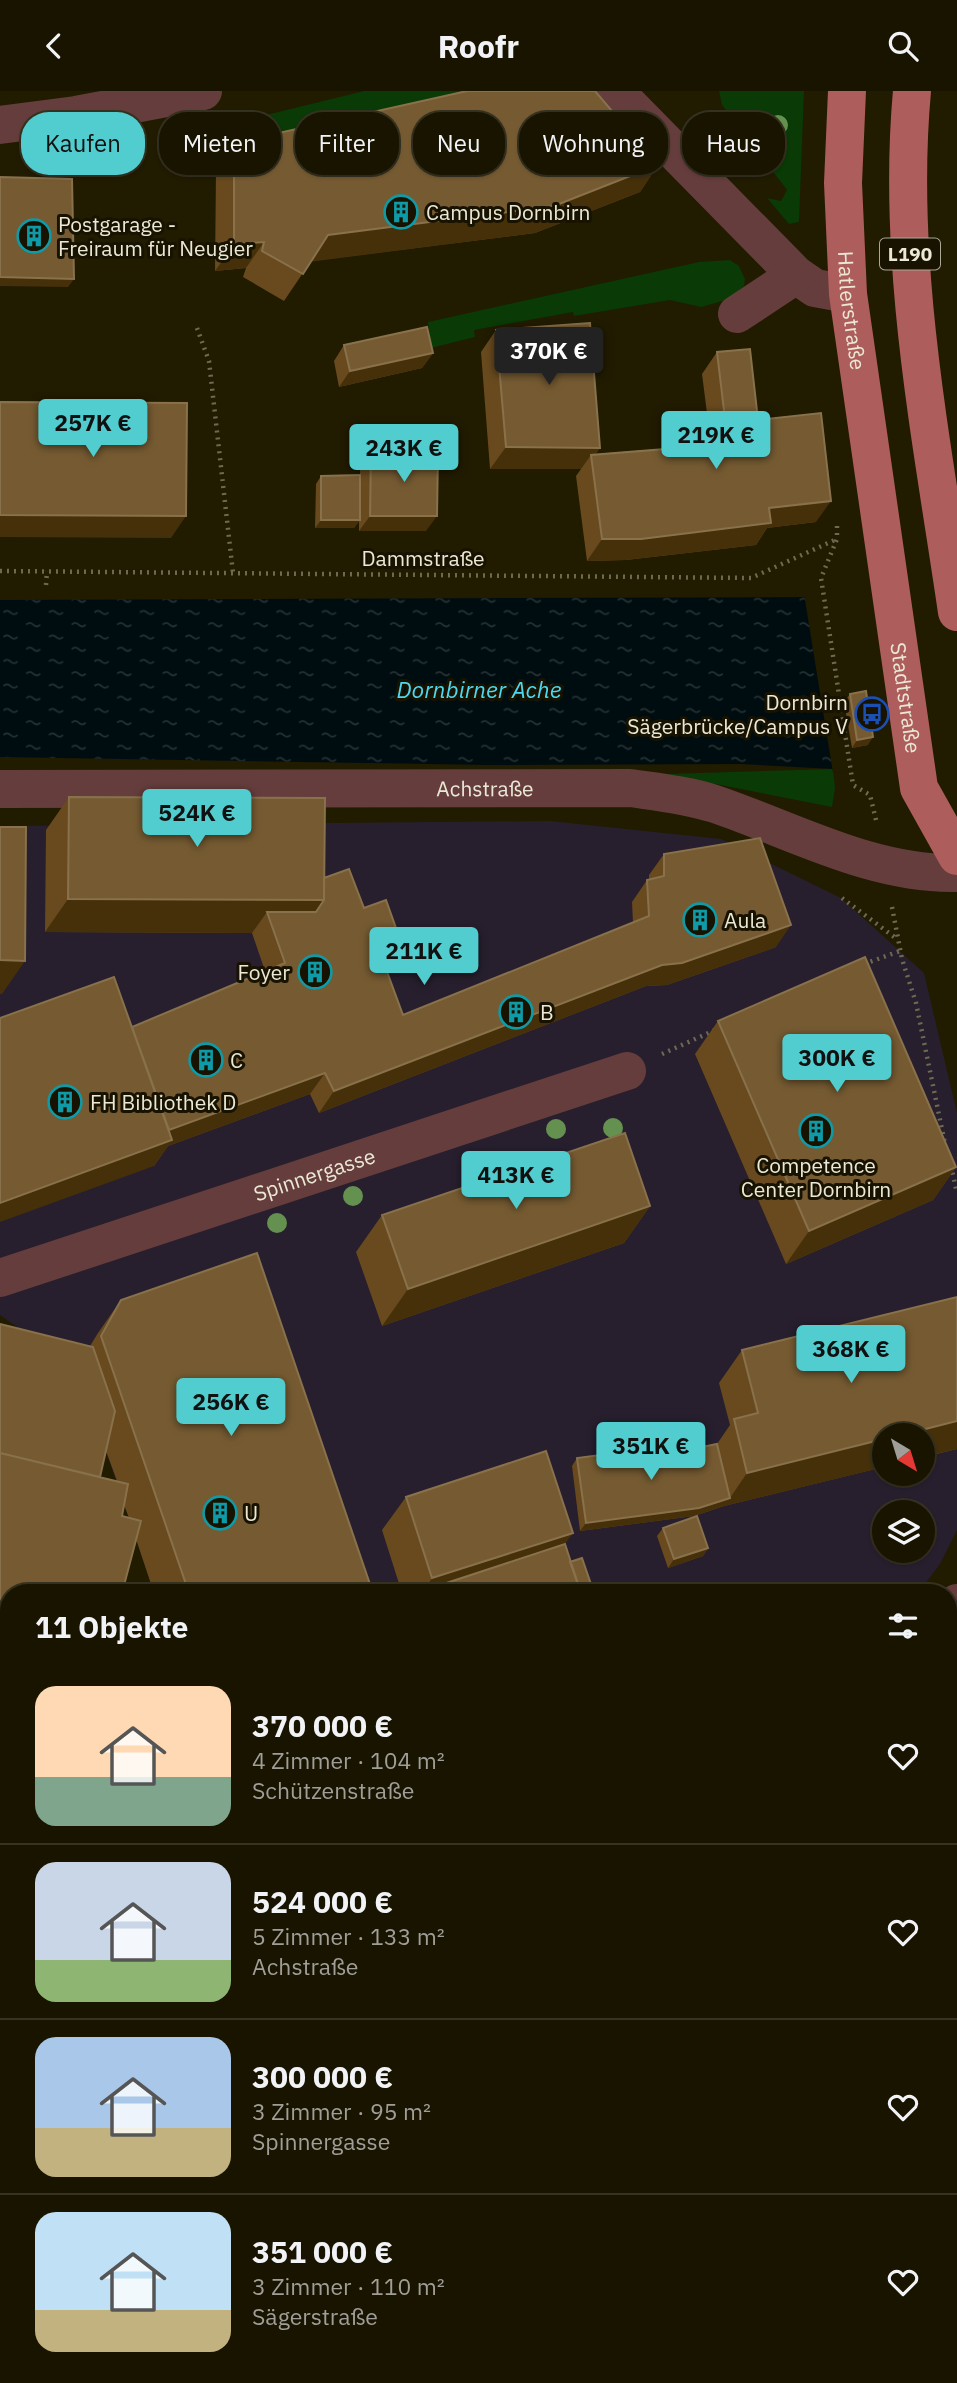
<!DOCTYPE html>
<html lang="de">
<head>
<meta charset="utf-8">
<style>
	:root { --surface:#191400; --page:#221d0a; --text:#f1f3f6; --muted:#9f9e99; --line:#373322; --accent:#52cdcf }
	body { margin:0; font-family:"IBM Plex Sans",sans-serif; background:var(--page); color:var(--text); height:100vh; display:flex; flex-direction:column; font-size:26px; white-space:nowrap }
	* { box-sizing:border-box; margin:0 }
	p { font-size:23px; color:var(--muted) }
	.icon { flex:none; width:38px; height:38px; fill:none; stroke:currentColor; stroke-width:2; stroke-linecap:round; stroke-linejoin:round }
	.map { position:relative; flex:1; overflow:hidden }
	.details { position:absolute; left:0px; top:1493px; width:957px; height:800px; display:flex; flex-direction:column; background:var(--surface); border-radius:28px 28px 0 0; box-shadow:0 2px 5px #0004,0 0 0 2px var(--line) }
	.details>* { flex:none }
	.guide { position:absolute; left:21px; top:21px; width:915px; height:63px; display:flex; gap:14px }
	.needle { width:46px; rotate:142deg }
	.fabs { position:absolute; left:872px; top:1332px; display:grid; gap:14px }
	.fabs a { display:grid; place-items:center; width:63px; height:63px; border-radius:50%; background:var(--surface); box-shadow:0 2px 5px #0004,0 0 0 2px var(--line); font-size:35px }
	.price { position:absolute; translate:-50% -60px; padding:0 16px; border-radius:7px; background:var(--accent); color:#111; font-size:23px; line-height:46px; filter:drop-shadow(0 2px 4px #0008) }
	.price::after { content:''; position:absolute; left:50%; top:42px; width:21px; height:16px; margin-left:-10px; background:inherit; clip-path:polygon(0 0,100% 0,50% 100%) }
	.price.selected { background:#222; color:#fff }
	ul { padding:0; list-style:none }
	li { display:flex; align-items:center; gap:21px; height:175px; padding:0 35px }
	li+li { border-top:2px solid var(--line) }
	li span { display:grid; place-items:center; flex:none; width:196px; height:140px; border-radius:21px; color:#555 }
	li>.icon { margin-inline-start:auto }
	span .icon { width:84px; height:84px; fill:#fffc; stroke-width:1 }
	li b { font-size:30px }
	h2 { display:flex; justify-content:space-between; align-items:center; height:84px; padding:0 35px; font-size:30px }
	.chip { padding:0 24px; border-radius:28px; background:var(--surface); box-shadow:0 2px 5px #0004,0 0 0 2px var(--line); font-size:24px; line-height:63px }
	.chip.selected { background:var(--accent); color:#111 }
	header { display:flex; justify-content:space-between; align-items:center; height:91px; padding:0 35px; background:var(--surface); font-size:32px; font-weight:700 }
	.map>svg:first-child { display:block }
	.education { fill:#271f2e; fill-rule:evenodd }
	.green { fill:#0a3a05 }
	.water { fill:url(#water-ripples) }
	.pier { fill:#211b00 }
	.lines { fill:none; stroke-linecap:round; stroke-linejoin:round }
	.path { stroke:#6e6a52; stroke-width:4.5; stroke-dasharray:2 5; stroke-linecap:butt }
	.minor { stroke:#653d3c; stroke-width:38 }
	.major { stroke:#ad5d5c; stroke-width:38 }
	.tree { fill:#659150 }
	.wall { fill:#684a1e; fill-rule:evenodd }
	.shaded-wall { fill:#46300a }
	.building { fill:#765b32; stroke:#88714b; stroke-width:2 }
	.labels { text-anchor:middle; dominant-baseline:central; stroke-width:6; stroke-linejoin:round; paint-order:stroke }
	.shield { fill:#181200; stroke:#aca896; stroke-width:2 }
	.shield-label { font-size:19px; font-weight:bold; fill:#ebe8d6 }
	.poi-label { font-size:21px; fill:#ebe8d6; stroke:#181200; text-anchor:start }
	.street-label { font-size:21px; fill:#ebe8d6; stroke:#181200 }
	.water-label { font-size:23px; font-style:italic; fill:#4bd9f2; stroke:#181200 }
</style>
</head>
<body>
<header><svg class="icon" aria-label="back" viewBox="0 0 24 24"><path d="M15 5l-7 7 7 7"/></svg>Roofr<svg class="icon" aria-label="search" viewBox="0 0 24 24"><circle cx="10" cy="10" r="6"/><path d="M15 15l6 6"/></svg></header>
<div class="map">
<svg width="957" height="2292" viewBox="0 0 957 2292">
	<defs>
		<pattern id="water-ripples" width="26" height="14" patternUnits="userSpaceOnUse" patternTransform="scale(1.75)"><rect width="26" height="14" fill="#000d10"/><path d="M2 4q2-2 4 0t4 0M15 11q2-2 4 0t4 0" fill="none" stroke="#253032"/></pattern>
	</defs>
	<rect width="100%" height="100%" fill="#211b00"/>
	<path class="education" d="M550 730 721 748 841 807 924 882 957 1022V1439L940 1473 919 1501H154L78 1278 0 1224V735ZM884 1344H922V1382H884ZM884 1421H922V1460H884Z"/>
	<path class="green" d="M364 0H553L216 78 218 36Z
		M719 0H804L799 131 789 133 767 107 781 110 787 99 722 14Z
		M730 169 739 175 745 188 744 195 730 208 701 216 670 209 574 225 573 221 474 239 475 246 431 257 428 231 699 171Z
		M833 678 835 697 832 716 665 683Z"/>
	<path class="water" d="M957 478 833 678 740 673 489 674 0 666V509L804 506Z"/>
	<path class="pier" d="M957 475V666L833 682 804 503Z"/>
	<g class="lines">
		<path class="path" d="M197 237 209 270 233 482
			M837 435V448L821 487 853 694 870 704 876 729
			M0 480 751 487 837 448
			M46 494 47 480
			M842 807 897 848
			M892 816 902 868 916 912 945 1053
			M864 873 900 860
			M662 963 715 939
			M951 1075 957 1102"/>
		<g class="minor">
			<path d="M615 0 796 184 815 197 848 203"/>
			<path d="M0 34 76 24 203 0"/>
			<path d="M737 223 796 184"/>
			<path id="s1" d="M0 698 630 697C658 701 687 704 715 713 794 740 872 784 957 782"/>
			<path id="s2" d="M0 1187 627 980"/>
			<path d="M948 1525 957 1512"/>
			<path d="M0 2134 9 2136"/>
			<path d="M948 2191 957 2187"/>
			<path d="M396 2292 401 2284"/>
			<path d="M758 2292 773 2284"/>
		</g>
		<g class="major">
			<path id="s3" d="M847 0 843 92 848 203 919 697 957 765"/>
			<path d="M912 0C896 174 932 349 957 521"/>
		</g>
	</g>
	<g class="tree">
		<circle cx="778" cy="34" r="10"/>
		<circle cx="613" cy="1037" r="10"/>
		<circle cx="556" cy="1038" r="10"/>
		<circle cx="353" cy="1105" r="10"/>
		<circle cx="277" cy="1132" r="10"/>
	</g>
	<path class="wall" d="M234 52 658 74 640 101 535 142 311 170 284 210 243 186 246 177 215 180 216 78Z
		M496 239 600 357 595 363 711 354 702 283 717 261 758 329 816 431 767 437 756 454 626 469 587 470 576 385 581 378H490L481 261Z
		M344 254 433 262 422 277 339 296 334 270Z
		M371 361 426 440H359V430L354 437H315L316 393 321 385 360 384V376Z
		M850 603 868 654 852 657 844 611Z
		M69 706 324 787 364 817 382 861 381 862 403 924 633 832 632 811 647 789H649V784L664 763 776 856 667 894 646 895 319 1022 310 1003 168 1055 154 1075 132 936 265 880 252 842 45 841 46 739Z
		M718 930 956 1076 933 1109 786 1173 695 963Z
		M650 1115 624 1152 382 1235 356 1161 382 1124Z
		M957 1206V1358L724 1415 694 1425 580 1440 572 1375 577 1367 692 1358 717 1353 730 1334 719 1292 742 1259Z
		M121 1209 373 1502H154L136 1448 9 1502V2118L0 2116V1233L90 1255 98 1242ZM106 1360 117 1390 100 1386ZM124 1414 129 1427 122 1425Z
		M406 1406 565 1453 570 1471 594 1502H402L382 1439Z
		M663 1437 708 1457 703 1465 668 1477 657 1445Z
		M948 1588 957 1694 948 1705Z
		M957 1827V1926L948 1930V1848L951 1847 948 1842V1839Z
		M451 2284H484L478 2292H465Z"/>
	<path class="shaded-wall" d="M658 74 640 101 535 142 309 171 328 144Z
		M264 151 246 177 215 180 234 153Z
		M0 186 74 188 68 196 0 195Z
		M433 262 422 277 339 296 350 280Z
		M506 356 600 357 592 369 591 364 581 378H490Z
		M831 410 816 431 767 437 756 454 626 469 587 470 602 448 769 417Z
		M0 424 186 425 171 447 0 446Z
		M370 425H437L426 440H359Z
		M321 429H360L354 437H315Z
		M873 646 868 654 852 657 857 649Z
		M68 808 324 809 301 842 267 821 252 842 45 841Z
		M791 834 776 856 667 894 646 895 319 1022 334 1000 662 874Z
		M397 840 382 861 360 869 375 848Z
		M0 869 25 870 2 903H0Z
		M325 982 310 1003 168 1055 154 1075 0 1131V1112L165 1040Z
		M956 1076 933 1109 786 1173 809 1140Z
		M650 1115 624 1152 382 1235 408 1198Z
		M957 1330V1358L922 1366V1344H902Z
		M884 1348V1376L724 1415 694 1425 580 1440 586 1432 730 1407 747 1382Z
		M573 1442 549 1475 422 1502 432 1487Z
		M708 1457 703 1465 668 1477 674 1468Z
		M957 1916V1926L948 1930V1920Z
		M0 2085 9 2087V2118L0 2116Z"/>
	<path class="building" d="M467 0H595L658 74 554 115 328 144 303 183 262 160 264 151 234 153V52Z
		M0 86 72 88 74 188 0 186Z
		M590 232 600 357 506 356 496 239Z
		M427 236 433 262 350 280 344 254Z
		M750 258 758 329 821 322 831 410 769 417 771 432 641 448H602L591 364 728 353 717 261Z
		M0 311 187 312 186 425 0 424Z
		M371 361H438L437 425H370Z
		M360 384V429H321V385Z
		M866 600 873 646 857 649 850 603Z
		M69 706 325 707 324 809 68 808Z
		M0 736H26L25 870 0 869Z
		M760 747 791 834 682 872 662 874 334 1000 325 982 169 1039 132 936 285 872 267 821H316L324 809V787L349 778 364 817 386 809 397 840 375 848 403 924 649 825 647 789 664 785V763Z
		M865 866 956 1076 809 1140 718 930Z
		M114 886 172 1049 0 1112V927Z
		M625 1042 650 1115 408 1198 382 1124Z
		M257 1162 373 1502H189L101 1245 121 1209Z
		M957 1206V1330L902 1344H884V1348L747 1382 734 1328 758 1322 742 1259Z
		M0 1233 93 1256 115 1320 100 1386 0 1362Z
		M691 1352 692 1358 717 1353 730 1407 699 1417 586 1432 577 1367Z
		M546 1360 573 1442 432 1487 406 1406Z
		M0 1362 128 1393 122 1425 141 1430 122 1502H9V2087L0 2085Z
		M697 1425 708 1457 674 1468 663 1437Z
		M565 1453 581 1502H416Z
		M582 1467 594 1502H581L570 1471Z
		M956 1578 957 1579V1693L953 1698 948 1694V1588Z
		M957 1844V1916L948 1920V1848Z
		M58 2284H103L109 2292H48Z
		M103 2284H121L124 2292H109Z
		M470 2284H484L480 2290Z
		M539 2284H541L545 2292H523Z
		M899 2284H905L909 2292H883Z"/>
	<defs>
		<symbol id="building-ring" viewBox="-11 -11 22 22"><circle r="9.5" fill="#181200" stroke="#0f9aa8" stroke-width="1.5"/><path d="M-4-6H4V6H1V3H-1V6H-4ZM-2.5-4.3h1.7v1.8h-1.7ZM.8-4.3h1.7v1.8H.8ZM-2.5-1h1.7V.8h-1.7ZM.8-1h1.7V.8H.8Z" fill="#0f9aa8"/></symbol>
		<symbol id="bus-ring" viewBox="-11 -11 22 22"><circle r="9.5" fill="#181200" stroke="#1a4fb4" stroke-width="1.5"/><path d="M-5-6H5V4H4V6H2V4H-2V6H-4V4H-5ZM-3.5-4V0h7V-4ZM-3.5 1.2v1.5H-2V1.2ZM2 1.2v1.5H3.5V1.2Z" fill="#1a4fb4"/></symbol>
	</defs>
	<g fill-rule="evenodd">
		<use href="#building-ring" x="382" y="102" width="38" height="38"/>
		<use href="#building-ring" x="15" y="126" width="38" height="38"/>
		<use href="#bus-ring" x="853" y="604" width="38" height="38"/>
		<use href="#building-ring" x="681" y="810" width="38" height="38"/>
		<use href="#building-ring" x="296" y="862" width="38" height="38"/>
		<use href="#building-ring" x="497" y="902" width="38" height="38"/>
		<use href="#building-ring" x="187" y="950" width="38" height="38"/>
		<use href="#building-ring" x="46" y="992" width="38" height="38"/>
		<use href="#building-ring" x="797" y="1021" width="38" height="38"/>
		<use href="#building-ring" x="201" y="1403" width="38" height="38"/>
	</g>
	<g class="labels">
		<rect class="shield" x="880" y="147.5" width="60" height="31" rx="5"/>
		<g class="shield-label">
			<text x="910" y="163">L190</text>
		</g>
		<g class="poi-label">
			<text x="426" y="121">Campus Dornbirn</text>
			<text x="58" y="133">Postgarage -<tspan x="58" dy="24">Freiraum für Neugier</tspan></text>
			<text x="848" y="611" text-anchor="end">Dornbirn<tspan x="848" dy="24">Sägerbrücke/Campus V</tspan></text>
			<text x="724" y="829">Aula</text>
			<text x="290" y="881" text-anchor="end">Foyer</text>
			<text x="540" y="921">B</text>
			<text x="230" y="969">C</text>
			<text x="90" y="1011">FH Bibliothek D</text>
			<text x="816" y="1074" text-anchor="middle">Competence<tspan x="816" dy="24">Center Dornbirn</tspan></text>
			<text x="244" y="1422">U</text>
		</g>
		<g class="street-label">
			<text stroke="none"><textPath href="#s3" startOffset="220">Hatlerstraße</textPath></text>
			<text x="423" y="467">Dammstraße</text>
			<text stroke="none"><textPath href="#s3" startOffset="611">Stadtstraße</textPath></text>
			<text stroke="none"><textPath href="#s1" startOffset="485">Achstraße</textPath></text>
			<text stroke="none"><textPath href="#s2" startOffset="331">Spinnergasse</textPath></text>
		</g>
		<g class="water-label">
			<text x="479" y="598">Dornbirner Ache</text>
		</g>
	</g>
</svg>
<div class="fabs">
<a><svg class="needle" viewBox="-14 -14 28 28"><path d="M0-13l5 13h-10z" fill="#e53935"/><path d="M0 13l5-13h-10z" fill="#9f9e99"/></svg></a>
<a><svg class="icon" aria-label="layers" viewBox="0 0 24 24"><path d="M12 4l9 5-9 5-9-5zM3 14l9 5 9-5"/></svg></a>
</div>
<b class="price selected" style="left:549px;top:296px">370K €</b>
<b class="price" style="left:93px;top:368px">257K €</b>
<b class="price" style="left:716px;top:380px">219K €</b>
<b class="price" style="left:404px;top:393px">243K €</b>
<b class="price" style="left:197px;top:758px">524K €</b>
<b class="price" style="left:424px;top:896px">211K €</b>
<b class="price" style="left:837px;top:1003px">300K €</b>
<b class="price" style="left:516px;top:1120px">413K €</b>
<b class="price" style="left:851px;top:1294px">368K €</b>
<b class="price" style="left:231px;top:1347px">256K €</b>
<b class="price" style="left:651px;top:1391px">351K €</b>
<div class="guide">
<a class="chip selected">Kaufen</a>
<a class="chip">Mieten</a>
<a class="chip">Filter</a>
<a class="chip">Neu</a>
<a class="chip">Wohnung</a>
<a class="chip">Haus</a>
</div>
<section class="details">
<h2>11 Objekte<svg class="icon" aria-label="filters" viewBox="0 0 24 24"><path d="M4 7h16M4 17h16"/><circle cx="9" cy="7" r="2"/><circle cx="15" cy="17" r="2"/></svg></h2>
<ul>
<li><span style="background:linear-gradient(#ffd9b3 65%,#7fa58c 0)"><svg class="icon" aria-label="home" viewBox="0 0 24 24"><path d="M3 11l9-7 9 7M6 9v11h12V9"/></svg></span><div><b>370 000 €</b><p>4 Zimmer · 104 m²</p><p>Schützenstraße</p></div><svg class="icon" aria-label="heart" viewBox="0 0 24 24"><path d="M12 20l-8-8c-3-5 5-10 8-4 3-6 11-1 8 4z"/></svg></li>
<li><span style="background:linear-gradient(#c9d6e8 70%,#8fb573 0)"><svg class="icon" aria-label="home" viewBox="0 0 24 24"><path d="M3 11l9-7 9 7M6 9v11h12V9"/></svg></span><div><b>524 000 €</b><p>5 Zimmer · 133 m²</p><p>Achstraße</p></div><svg class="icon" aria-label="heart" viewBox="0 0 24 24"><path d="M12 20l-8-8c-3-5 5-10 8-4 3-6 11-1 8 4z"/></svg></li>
<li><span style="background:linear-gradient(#a9c7e8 65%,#c2b280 0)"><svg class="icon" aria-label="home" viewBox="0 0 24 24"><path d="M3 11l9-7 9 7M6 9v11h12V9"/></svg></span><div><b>300 000 €</b><p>3 Zimmer · 95 m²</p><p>Spinnergasse</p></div><svg class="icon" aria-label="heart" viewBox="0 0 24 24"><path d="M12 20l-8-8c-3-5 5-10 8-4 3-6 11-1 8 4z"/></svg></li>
<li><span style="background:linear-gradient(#bfe0f5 70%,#c2b280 0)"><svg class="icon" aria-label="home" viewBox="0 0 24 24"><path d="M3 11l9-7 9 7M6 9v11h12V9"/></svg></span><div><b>351 000 €</b><p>3 Zimmer · 110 m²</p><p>Sägerstraße</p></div><svg class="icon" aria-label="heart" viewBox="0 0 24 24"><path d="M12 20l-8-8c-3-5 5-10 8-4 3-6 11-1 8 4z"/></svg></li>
</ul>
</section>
</div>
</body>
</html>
